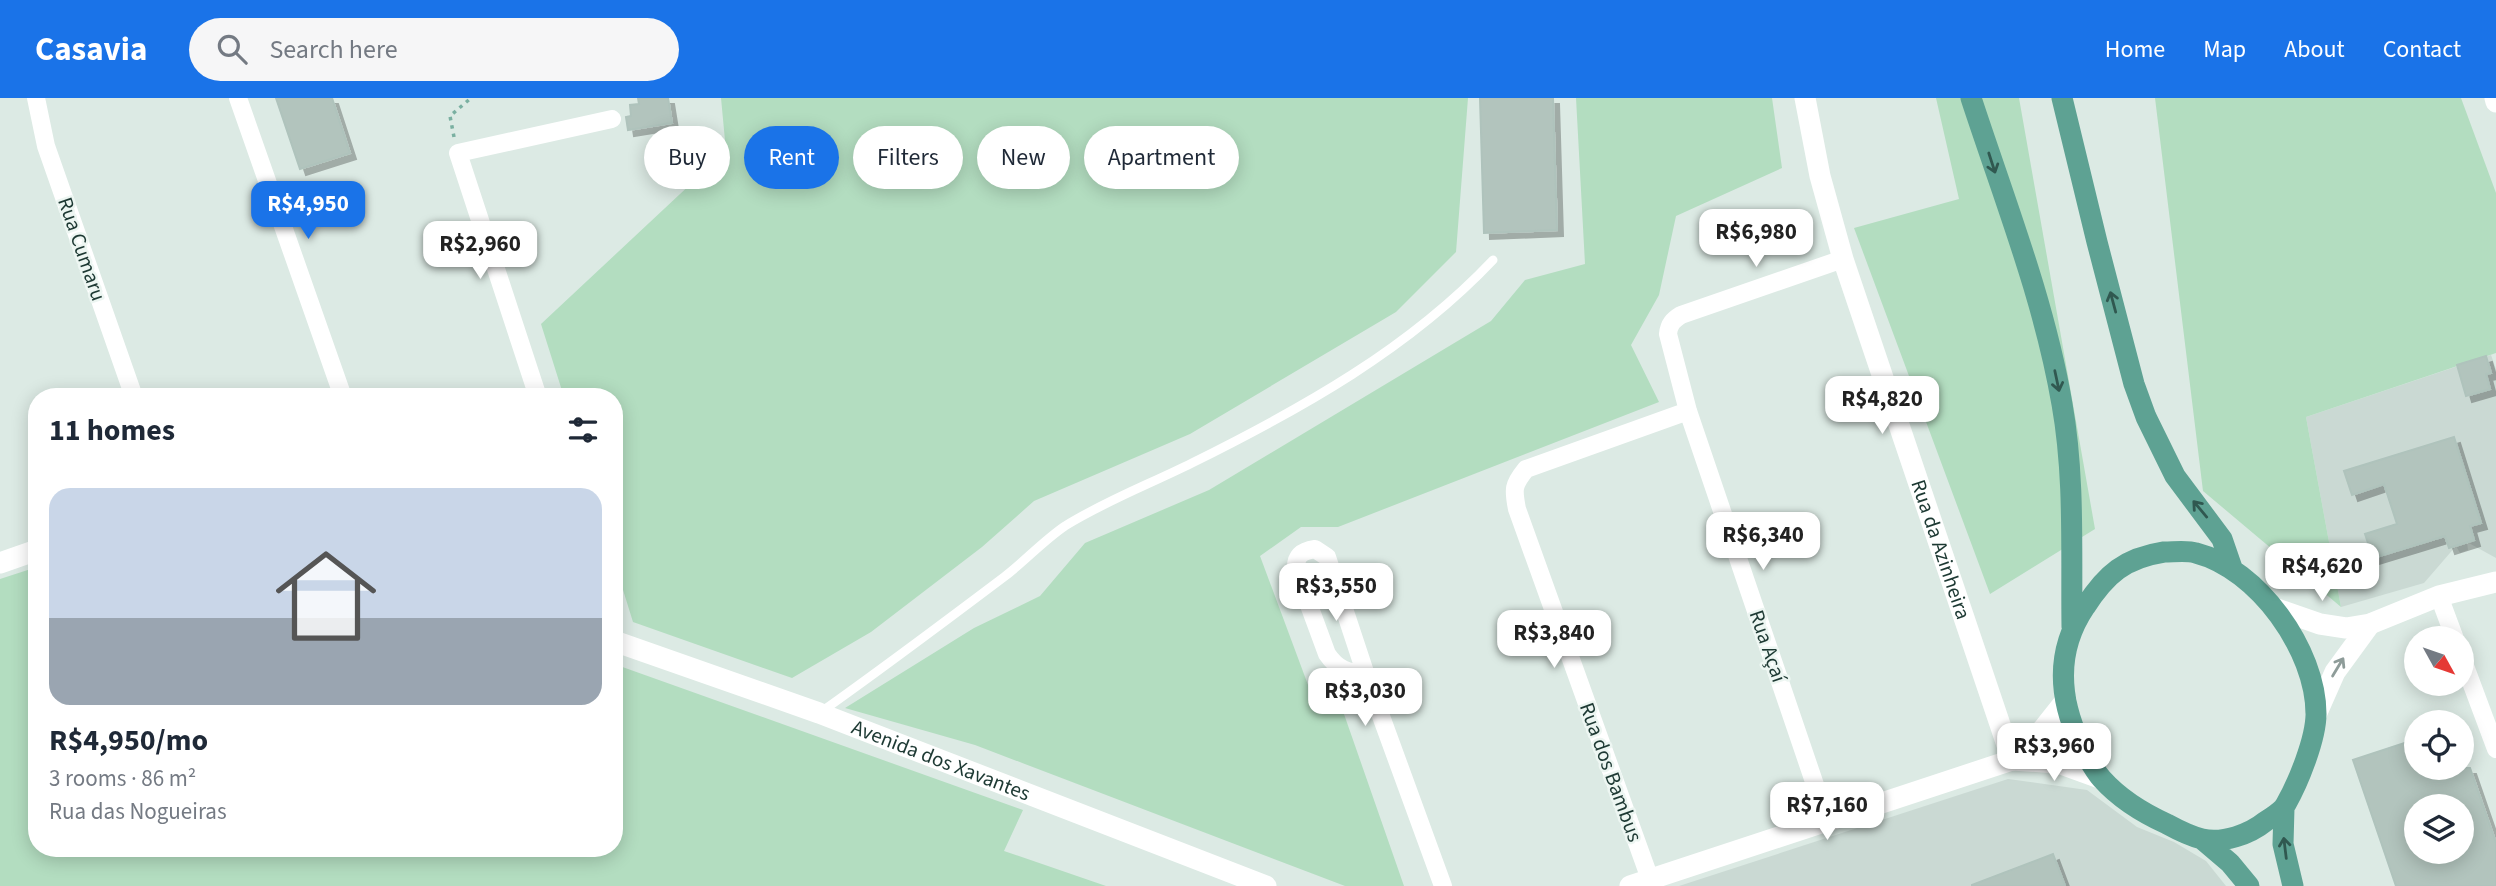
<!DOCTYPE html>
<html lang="en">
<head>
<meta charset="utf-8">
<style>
	:root { --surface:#fff; --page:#f6f6f7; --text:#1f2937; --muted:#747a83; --line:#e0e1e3; --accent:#1a73e8 }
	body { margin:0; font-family:"Source Sans 3",sans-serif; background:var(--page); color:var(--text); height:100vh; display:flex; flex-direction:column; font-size:26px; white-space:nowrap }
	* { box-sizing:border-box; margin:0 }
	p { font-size:23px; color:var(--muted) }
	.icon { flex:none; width:38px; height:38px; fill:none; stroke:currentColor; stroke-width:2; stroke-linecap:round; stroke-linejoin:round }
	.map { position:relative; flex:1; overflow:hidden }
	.sheet { position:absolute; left:28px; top:290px; width:595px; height:469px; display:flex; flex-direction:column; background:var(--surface); border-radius:28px; box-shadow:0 4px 18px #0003 }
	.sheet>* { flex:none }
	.banner { position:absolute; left:644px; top:28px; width:665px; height:63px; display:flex; gap:14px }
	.needle { width:46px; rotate:130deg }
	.controls { position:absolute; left:2404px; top:528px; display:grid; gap:14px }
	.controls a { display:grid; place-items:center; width:70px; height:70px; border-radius:50%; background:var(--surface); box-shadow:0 4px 18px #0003; font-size:35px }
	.price { position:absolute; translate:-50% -60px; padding:0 16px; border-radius:14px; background:#fff; color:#222; font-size:23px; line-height:46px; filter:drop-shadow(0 2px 4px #0008) }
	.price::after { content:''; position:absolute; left:50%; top:42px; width:21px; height:16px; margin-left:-10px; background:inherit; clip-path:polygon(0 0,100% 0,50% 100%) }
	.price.selected { background:var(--accent); color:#fff }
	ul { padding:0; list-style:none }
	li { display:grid; align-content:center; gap:14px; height:371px; padding:0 21px }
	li+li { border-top:2px solid var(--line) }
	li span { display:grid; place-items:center; height:217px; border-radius:21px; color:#555 }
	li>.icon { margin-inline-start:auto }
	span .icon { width:126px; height:126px; fill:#fffc; stroke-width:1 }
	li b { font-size:30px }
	h2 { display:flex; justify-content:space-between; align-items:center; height:84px; padding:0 21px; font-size:30px }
	.chip { padding:0 24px; border-radius:32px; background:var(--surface); box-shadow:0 4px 18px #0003; font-size:24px; line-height:63px }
	.chip.selected { background:var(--accent); color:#fff }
	header { display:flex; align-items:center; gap:42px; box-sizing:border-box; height:98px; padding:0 35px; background:var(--accent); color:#fff }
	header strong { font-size:33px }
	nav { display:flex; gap:38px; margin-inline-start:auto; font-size:24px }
	.search { width:490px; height:63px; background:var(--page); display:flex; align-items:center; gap:18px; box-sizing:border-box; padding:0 24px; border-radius:38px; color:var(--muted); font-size:26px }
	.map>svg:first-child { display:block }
	.built { fill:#cad9d3 }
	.green { fill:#b3ddc0 }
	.building { fill:#b2c4bd; stroke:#afc3bc; stroke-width:2; fill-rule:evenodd; filter:url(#shadow) }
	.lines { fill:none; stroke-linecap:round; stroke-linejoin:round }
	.path { stroke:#7ab0a1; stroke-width:3.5; stroke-dasharray:3.5 5; stroke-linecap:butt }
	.lane { stroke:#fff; stroke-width:9 }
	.street { stroke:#fff; stroke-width:18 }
	.secondary { stroke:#fff; stroke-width:21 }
	.primary { stroke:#5ea293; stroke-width:21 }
	.oneway { stroke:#305850 }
	.oneway2 { stroke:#8e9c99 }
	.labels { text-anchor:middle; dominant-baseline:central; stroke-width:5; stroke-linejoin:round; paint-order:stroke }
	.street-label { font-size:21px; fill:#1d3933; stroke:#edf6f2 }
</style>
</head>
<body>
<header>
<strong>Casavia</strong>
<div class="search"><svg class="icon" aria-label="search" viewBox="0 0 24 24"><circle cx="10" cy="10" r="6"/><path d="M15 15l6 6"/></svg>Search here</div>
<nav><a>Home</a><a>Map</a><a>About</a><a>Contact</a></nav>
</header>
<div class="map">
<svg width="2496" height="788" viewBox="0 0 2496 788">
	<defs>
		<filter id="shadow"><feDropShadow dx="6" dy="6" stdDeviation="0" flood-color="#0004"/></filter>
	</defs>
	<rect width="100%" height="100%" fill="#dceae4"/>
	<path class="built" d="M2491 257 2496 271V460L2467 444 2468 452 2460 455 2456 448 2424 485 2341 509 2306 319Z
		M2008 681 2087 692 2137 729 2174 744 2206 763 2226 788H1679Z"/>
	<path class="green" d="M721 0H1468L1456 154 1396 214 1190 336 1034 403 982 449 871 534 792 580 633 524 614 463V299H564L541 226 726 53Z
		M1576 0H1772L1782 70 1676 118 1659 197 1631 247 1659 304 1338 429H1301L1260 458 1311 595 1337 596 1404 788H1345L975 647 845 610 974 530 1040 498 1085 445 1209 392 1491 223 1525 182 1585 166Z
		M1936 0H2019L2095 431 1990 496 1854 130 1959 101Z
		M2155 0H2461L2496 95V255L2306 319 2341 509 2203 393Z
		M37 469V751H614V566L1023 712 1004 753 1106 788H0V481Z"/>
	<path class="building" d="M276 0H332L350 55 300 71Z
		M638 0H668L672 25 628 32 626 19 631 18 630 7 639 6Z
		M1480 0H1553L1557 132 1484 135Z
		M2486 258 2491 275 2486 276 2490 291 2466 298 2457 267Z
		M2454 339 2481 425 2470 428 2474 442 2449 450 2445 438 2373 460 2365 436 2397 426 2384 386 2352 397 2344 373Z
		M2417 641V670H2470L2496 745V788H2396L2353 662ZM2417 709H2462V754H2417Z
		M2053 756 2065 788H1972V787Z"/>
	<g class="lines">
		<path class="path" d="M454 39 450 18 471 0"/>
		<path class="lane" d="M821 614C883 570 943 525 1004 479 1025 463 1043 443 1065 428 1105 403 1150 386 1192 365 1301 311 1409 251 1493 162"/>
		<path class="street" d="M36 0 46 48 134 299
			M238 0 343 299
			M538 299 458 55 612 21
			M2439 498 2455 541
			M2462 560 2496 651
			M1366 577C1347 574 1338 572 1327 556L1296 472C1295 458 1301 453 1315 451L1327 459 1366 577 1443 788
			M1827 722 1688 313 1668 236C1669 226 1673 222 1681 217L1843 161
			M1650 781 1517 411C1513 391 1513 387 1526 371L1688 313"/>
		<g class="secondary">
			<path id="s1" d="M1805 0 1820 78 1843 161 2012 662"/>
			<path d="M2495 0 2496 4"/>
			<path d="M0 465 37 452"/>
			<path d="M2274 510 2320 526 2346 530 2370 526 2439 498 2496 484"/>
			<path id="s2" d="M614 543 819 615 1266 788"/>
			<path d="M2316 617 2335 574 2370 526"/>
			<path d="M2012 662 2043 631 2066 602"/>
			<path d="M1630 788 2012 662 2058 665 2102 681"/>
		</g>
		<path class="primary" d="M1971 0C2004 101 2044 201 2062 306 2075 379 2071 454 2072 529
			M2062 0 2097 144 2134 286 2146 319 2175 378 2222 441 2232 470
			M2164 454C2174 454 2187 452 2196 455 2258 471 2316 552 2316 616 2316 641 2298 685 2286 706 2282 714 2273 718 2266 723 2250 736 2223 746 2202 741 2190 738 2178 732 2167 726 2145 716 2119 700 2102 681 2093 671 2086 657 2080 645 2058 598 2056 552 2085 509 2106 476 2125 460 2164 454Z
			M2284 710 2283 746 2293 788
			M2203 742 2230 765 2249 788"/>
	</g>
	<defs><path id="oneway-shaft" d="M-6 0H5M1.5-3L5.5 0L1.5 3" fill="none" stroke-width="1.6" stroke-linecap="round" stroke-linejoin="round" transform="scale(1.75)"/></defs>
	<g class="oneway">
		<use href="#oneway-shaft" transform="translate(1992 65) rotate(72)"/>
		<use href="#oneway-shaft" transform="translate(2113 204) rotate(-105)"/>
		<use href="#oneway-shaft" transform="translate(2057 283) rotate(78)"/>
		<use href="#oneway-shaft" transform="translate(2200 411) rotate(-130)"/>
		<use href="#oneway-shaft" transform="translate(2285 750) rotate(-97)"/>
	</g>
	<use class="oneway2" href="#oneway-shaft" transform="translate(2338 569) rotate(-59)"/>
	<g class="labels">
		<g class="street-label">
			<text transform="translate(82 151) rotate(71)">Rua Cumaru</text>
			<text stroke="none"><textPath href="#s1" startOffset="472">Rua da Azinheira</textPath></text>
			<text transform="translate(1768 548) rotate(71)">Rua Açaí</text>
			<text stroke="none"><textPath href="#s2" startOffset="348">Avenida dos Xavantes</textPath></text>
			<text transform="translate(1611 674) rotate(70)">Rua dos Bambus</text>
		</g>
	</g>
</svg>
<div class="controls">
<a><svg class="needle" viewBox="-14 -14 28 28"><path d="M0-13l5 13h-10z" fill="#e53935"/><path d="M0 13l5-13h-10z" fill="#747a83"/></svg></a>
<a><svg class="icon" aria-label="locate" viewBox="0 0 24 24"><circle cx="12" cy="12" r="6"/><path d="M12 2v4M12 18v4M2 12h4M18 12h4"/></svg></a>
<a><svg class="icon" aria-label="layers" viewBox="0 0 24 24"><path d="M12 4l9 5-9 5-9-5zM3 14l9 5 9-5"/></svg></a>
</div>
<b class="price selected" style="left:308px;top:143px">R$4,950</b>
<b class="price" style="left:1756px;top:171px">R$6,980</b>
<b class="price" style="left:480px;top:183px">R$2,960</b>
<b class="price" style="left:1882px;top:338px">R$4,820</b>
<b class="price" style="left:1763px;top:474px">R$6,340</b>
<b class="price" style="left:2322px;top:505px">R$4,620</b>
<b class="price" style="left:1336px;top:525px">R$3,550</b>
<b class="price" style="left:1554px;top:572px">R$3,840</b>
<b class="price" style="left:1365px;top:630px">R$3,030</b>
<b class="price" style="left:2054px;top:685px">R$3,960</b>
<b class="price" style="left:1827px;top:744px">R$7,160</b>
<div class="banner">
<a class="chip">Buy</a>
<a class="chip selected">Rent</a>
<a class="chip">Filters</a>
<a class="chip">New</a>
<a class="chip">Apartment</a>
</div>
<section class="sheet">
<h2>11 homes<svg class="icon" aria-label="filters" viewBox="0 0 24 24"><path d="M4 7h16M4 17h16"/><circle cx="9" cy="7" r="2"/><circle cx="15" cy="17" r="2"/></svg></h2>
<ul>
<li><span style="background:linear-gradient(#c9d6e8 60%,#9aa5b1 0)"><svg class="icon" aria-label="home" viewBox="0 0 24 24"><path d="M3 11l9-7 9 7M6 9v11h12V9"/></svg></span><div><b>R$4,950/mo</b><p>3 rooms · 86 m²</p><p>Rua das Nogueiras</p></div></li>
</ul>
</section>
</div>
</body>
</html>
